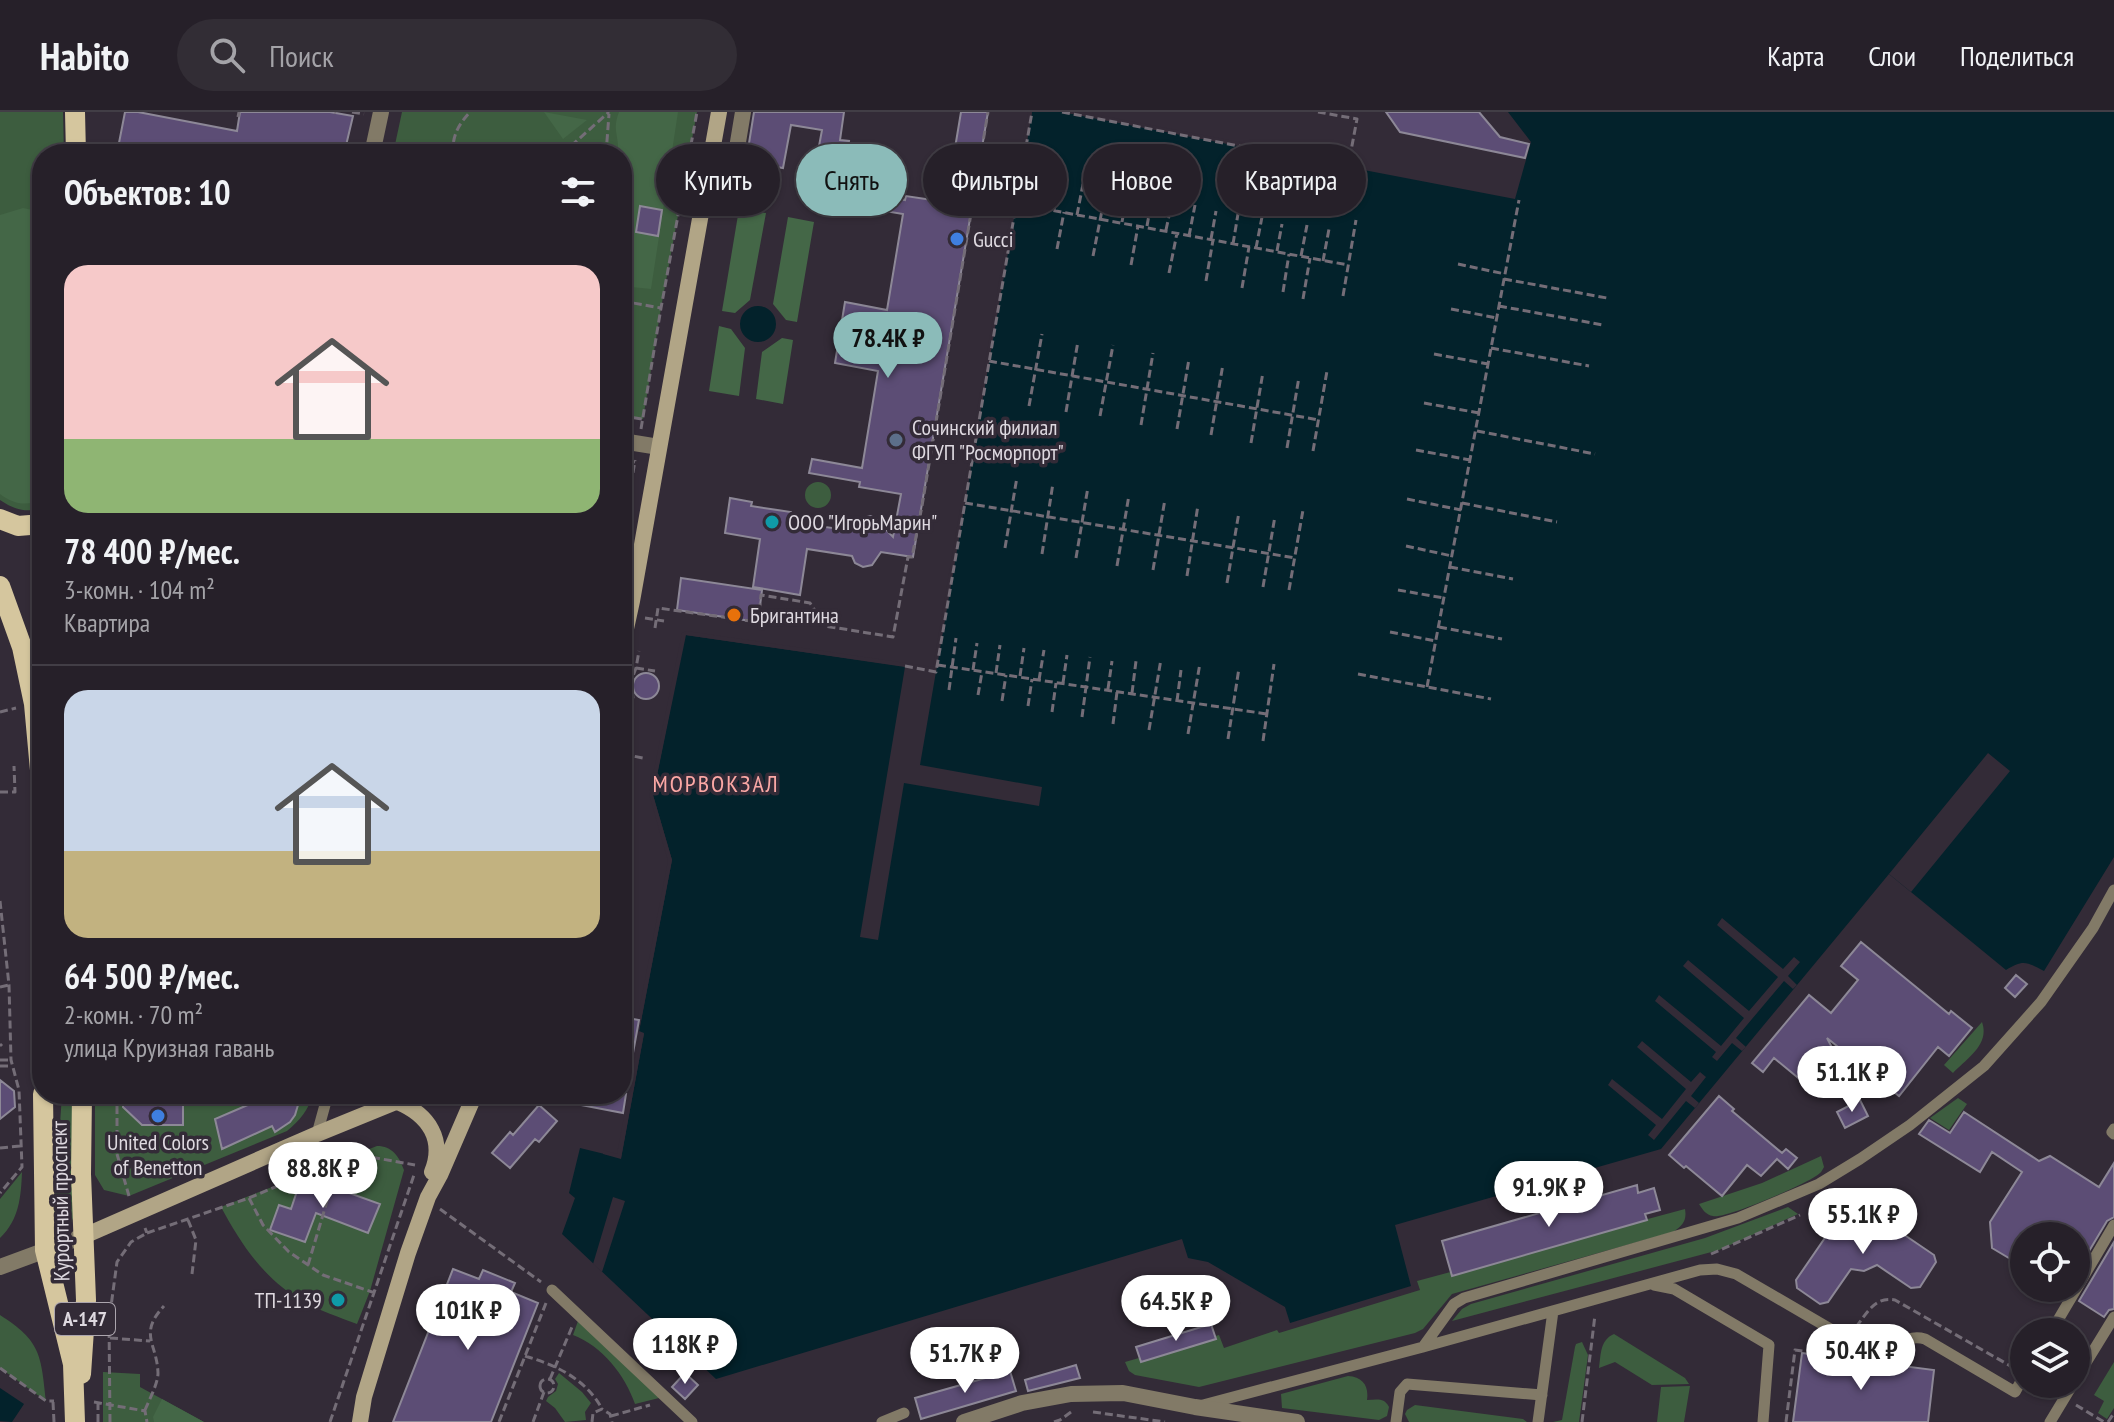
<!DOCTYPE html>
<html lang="ru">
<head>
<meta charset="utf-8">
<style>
	:root { --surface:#262029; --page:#322d35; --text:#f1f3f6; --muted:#a4a3a8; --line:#423e46; --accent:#8bbbb9 }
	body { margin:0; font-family:"PT Sans Narrow",sans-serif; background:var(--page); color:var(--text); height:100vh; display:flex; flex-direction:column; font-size:30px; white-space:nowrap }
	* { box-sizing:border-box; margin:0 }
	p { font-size:26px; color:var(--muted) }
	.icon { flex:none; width:44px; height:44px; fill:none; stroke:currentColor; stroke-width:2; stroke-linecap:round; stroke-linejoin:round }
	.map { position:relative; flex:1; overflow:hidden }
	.side { position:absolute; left:32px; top:32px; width:600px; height:960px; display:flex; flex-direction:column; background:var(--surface); border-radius:32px; box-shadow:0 2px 6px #0004,0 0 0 2px var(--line) }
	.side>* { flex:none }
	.guide { position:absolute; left:656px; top:32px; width:760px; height:72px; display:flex; gap:16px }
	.controls { position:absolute; left:2010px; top:1110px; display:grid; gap:16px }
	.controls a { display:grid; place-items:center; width:80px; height:80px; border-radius:50%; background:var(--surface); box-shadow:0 2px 6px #0004,0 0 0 2px var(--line); font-size:40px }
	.price { position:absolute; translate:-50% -68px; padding:0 18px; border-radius:28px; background:#fff; color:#222; font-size:26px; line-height:52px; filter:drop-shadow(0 2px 4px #0008) }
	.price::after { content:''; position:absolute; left:50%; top:48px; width:24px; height:18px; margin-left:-12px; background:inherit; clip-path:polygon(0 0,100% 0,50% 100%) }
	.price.on { background:var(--accent); color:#111 }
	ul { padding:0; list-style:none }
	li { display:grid; align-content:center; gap:16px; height:424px; padding:0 32px }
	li+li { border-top:2px solid var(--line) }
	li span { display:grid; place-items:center; height:248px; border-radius:24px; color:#555 }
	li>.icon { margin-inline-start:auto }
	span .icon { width:144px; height:144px; fill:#fffc; stroke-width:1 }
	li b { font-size:34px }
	h2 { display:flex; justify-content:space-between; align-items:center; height:96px; padding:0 32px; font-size:34px }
	.pill { padding:0 28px; border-radius:36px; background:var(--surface); box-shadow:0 2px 6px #0004,0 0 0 2px var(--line); font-size:28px; line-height:72px }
	.pill.on { background:var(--accent); color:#111 }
	header { display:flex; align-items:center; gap:48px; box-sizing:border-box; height:112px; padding:0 40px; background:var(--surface); border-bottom:2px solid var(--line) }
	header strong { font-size:38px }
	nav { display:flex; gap:44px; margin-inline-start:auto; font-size:28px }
	.search { width:560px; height:72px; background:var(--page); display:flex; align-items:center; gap:20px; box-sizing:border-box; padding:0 28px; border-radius:44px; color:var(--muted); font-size:30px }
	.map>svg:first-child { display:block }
	.green { fill:#3d5d3f }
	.forest { fill:#446747 }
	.water { fill:#03222b }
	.pier { fill:#332b37 }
	.building { fill:#5c4d75; stroke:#8d8897; stroke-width:2 }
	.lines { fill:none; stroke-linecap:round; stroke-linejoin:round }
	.path { stroke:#746d77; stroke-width:3; stroke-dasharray:8 4; stroke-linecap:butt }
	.service { stroke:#827a67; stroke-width:11 }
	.pedestrian { stroke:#827a67; stroke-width:16 }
	.minor { stroke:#827a67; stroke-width:16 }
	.tertiary { stroke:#827a67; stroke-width:16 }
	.secondary { stroke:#b1a586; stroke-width:16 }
	.primary { stroke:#d5c69e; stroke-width:20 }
	.shop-dot { fill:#3f7fe0; stroke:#332b37; stroke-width:3 }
	.service-dot { fill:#5c6f8a; stroke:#332b37; stroke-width:3 }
	.culture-dot { fill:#0f9aa8; stroke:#332b37; stroke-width:3 }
	.food-dot { fill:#e8710a; stroke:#332b37; stroke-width:3 }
	.labels { text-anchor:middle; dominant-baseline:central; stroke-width:7; stroke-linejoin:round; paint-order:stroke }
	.shield { fill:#332b37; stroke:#aba5ad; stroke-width:2 }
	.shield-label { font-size:20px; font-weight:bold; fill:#ded9e0 }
	.poi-label { font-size:22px; fill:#ded9e0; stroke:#332b37; text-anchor:start }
	.street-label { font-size:22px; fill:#ded9e0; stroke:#332b37 }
	.neighbourhood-label { font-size:24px; letter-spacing:2px; fill:#fca8a5; stroke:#332b37 }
</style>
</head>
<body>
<header>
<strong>Habito</strong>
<div class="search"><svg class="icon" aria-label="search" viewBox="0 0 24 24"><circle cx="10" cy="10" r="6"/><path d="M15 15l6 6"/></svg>Поиск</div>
<nav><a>Карта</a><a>Слои</a><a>Поделиться</a></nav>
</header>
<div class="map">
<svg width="2114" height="1310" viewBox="0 0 2114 1310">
	<rect width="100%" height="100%" fill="#332b37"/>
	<path class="green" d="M0 0H63L64 42H42V395C28 402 13 397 0 388Z
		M402 0H697L661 196 643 307 622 304V42H393Z
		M805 383a13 13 0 1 1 26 0a13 13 0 1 1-26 0Z
		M1982 910C1990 933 1967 946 1953 961L1944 953Z
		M62 982H75L76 1099 70 1113 57 1114 54 1103Z
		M95 982H313C308 999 300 1008 287 1019L129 1084 104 1078 95 1063Z
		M1958 986 1967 992 1949 1018 1930 1006Z
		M377 1034C392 1034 399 1044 404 1058L370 1179 357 1212C339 1205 320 1199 304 1190 265 1168 242 1134 221 1095Z
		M1821 1044 1824 1055C1821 1060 1822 1060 1816 1064 1803 1073 1726 1107 1713 1104 1706 1103 1703 1098 1699 1092L1762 1071Z
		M22 1060C21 1085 19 1108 0 1126V1087Z
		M1788 1095 1798 1102 1719 1138 1452 1209 1462 1197 1471 1192 1705 1126Z
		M1685 1097C1687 1108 1683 1114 1673 1120L1452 1182 1423 1217 1415 1221 1199 1275 1135 1263 1129 1259 1125 1250 1219 1223 1224 1236 1277 1218 1279 1221 1420 1178 1417 1169Z
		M0 1203C41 1229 41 1243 46 1289L0 1256Z
		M578 1209 663 1285 635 1292C625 1263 602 1234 573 1223Z
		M1614 1222 1685 1266 1689 1272 1652 1273 1615 1250 1599 1256C1601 1242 1600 1228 1614 1222Z
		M1582 1230 1588 1243 1579 1310H1553L1562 1308 1575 1235 1576 1232Z
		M2114 1250V1296L2107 1307 2098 1301 2104 1289 2094 1283Z
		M103 1260 140 1262V1275L204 1310H103Z
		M559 1261 582 1280 591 1291 585 1300 586 1308 565 1310 555 1296 546 1289 548 1285 556 1279 558 1272 555 1267Z
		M1348 1264C1363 1265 1369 1274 1367 1288 1376 1288 1384 1285 1389 1295L1387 1304 1379 1308 1282 1296 1281 1282Z
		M1690 1274 1684 1310H1657L1661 1275Z
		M1415 1293 1523 1307 1527 1310H1409L1405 1302 1407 1298Z"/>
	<path class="forest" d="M544 0 587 8 563 27Z
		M619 0H678L651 177 622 174V42H617C621 26 611 20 619 0Z
		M23 96 42 100V387C27 395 13 392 0 382V103Z
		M739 97 766 101 750 188 735 201 722 199Z
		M788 105 814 110 797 210 786 208 773 192Z
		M719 214 731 217 745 236 739 284 709 279Z
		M782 226 793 228 783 292 756 287 762 240Z
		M162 1287 204 1310H154L153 1305Z"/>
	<path class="water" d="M1032 0H1062L1515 87 1531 30 1508 0H2114V745L2044 859C2027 850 2023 847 2006 858L1889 762 1661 1037 1395 1113 1411 1174 1290 1211 1285 1195 1208 1150 1188 1146 1182 1127 716 1267 562 1122 575 1086 569 1081 580 1036 621 1046 644 922 639 920 672 748 653 683 685 523 936 559Z
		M740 212a18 18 0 1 1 36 0a18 18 0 1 1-36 0Z
		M0 1276 24 1292 12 1310 0 1309Z"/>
	<path class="pier" d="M1028 0H1032L920 653 1042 675 1039 694 904 671 878 828 860 825 905 555 686 523 653 683 672 748 639 919 644 921 621 1047 603 1042V1038L617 1042 639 924 636 923 635 919 668 749 649 682 682 521 686 519 933 555Z
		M1062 0H1083L1349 51 1348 55Z
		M1988 641 2010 659 1911 780 1889 762Z
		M1722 806 1783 857 1794 845 1800 850 1788 864 1797 873 1793 877 1784 869 1736 926 1746 935 1742 939 1732 931 1717 949 1712 945 1716 940 1655 889 1659 883 1721 934 1744 906 1683 854 1688 848 1749 899 1778 865 1717 813Z
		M1642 929 1691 970 1700 960 1706 965 1691 984 1699 991 1695 996 1686 989 1654 1028 1648 1023 1656 1013 1608 973 1612 967 1662 1007 1686 977 1637 935Z
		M613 1085 625 1089 602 1160 593 1152Z"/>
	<path class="building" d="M125 0H138L237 19 240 0H330L353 4 344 42H151L118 36Z
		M754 0H844L840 28 849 29 843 65 814 61 822 18 791 13 783 56 746 50Z
		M961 0H988L913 445 881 440 872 453 863 455 855 451 852 444 807 437 800 483 753 475 760 427 725 421 730 386 752 390 751 394 791 400 790 410 853 419 862 406 871 404 876 407 893 425 901 382 859 375 860 370 809 361 812 347 862 356 878 259 835 251 845 190 887 198 903 102 855 94 857 80 905 88 906 84 946 90Z
		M1386 0H1479L1500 25 1529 32 1525 46 1400 20Z
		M640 94 662 98 658 124 636 120Z
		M681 466 762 478 758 510 677 498Z
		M633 574a13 13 0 1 1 26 0a13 13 0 1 1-26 0Z
		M1861 830 1949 902 1951 899 1972 916 1949 944 1938 935 1899 984 1827 926 1842 955 1819 983 1774 946 1763 960 1752 951 1809 883 1831 901 1858 868 1841 854Z
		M2016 863 2027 872 2015 885 2005 876Z
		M622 905 639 908 629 963H622Z
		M0 968 14 979 15 995 0 1007Z
		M123 982H179V993H183V1013H142L123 995Z
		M250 982H295L292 992 298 993 295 1003 290 1010 275 1020 272 1014 222 1037 215 1007 250 992Z
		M561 982H626L623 1001 560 989Z
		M1719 984 1734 997 1732 999 1782 1041 1786 1037 1797 1046 1788 1057 1777 1047 1761 1064 1747 1053 1722 1084 1686 1054 1684 1056 1669 1043Z
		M1860 988 1868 1004 1845 1016 1837 1000Z
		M539 993 557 1009 539 1030 535 1027 510 1056 492 1041 510 1020 513 1023Z
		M1964 1000 2039 1049 2050 1044 2099 1075 2114 1051V1105L2107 1109 2076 1161V1124H2024V1155L1992 1136 1990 1110 2022 1060 1992 1040 1980 1060 1919 1022 1929 1008 1950 1021Z
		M302 1064 380 1092 368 1121 316 1101 305 1130 270 1118 279 1093 291 1097Z
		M1637 1073 1638 1081 1654 1076 1660 1098 1645 1102 1647 1108 1452 1164 1442 1129Z
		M1855 1097 1872 1101 1934 1143 1936 1150 1920 1175 1911 1176 1877 1153 1864 1159 1851 1157 1828 1190 1820 1192 1797 1176 1796 1168 1840 1104Z
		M2114 1130V1197L2109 1198 2104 1205 2079 1189Z
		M453 1157 479 1167 483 1158 515 1171 511 1180 538 1191 491 1310H393Z
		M1211 1212 1216 1227 1141 1250 1136 1235Z
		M1802 1241 1934 1258 1928 1310H1793Z
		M1076 1253 1080 1266 1028 1279 1025 1268Z
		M1010 1259 1016 1279 921 1307 915 1286Z
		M685 1261 698 1273 685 1287 672 1275Z"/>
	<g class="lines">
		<path class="path" d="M335 0 336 1
			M352 0 364 2
			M1062 0 1348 55 1357 7 1318 0
			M238 5 239 0
			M453 42C452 24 458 13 470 0
			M562 42 609 0
			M606 42 609 2
			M1018 92 1348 153
			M1054 98 1059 70
			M1077 103 1083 72
			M1122 110 1127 82
			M1147 114 1152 86
			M1166 118 1172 90
			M1189 124 1195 93
			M1211 127 1216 99
			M1233 132 1238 102
			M1256 136 1262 105
			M1057 137 1064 100
			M1277 139 1282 112
			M1093 144 1106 78
			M1301 144 1307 113
			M1323 149 1329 117
			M1458 152 1505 162
			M1131 153 1138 114
			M1169 161 1177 121
			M1504 167 1607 186
			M1206 169 1213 128
			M1242 176 1249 135
			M1283 180 1289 142
			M1343 184 1356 108
			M1303 187 1310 146
			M622 189 661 196
			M1499 194 1603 213
			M1451 197 1497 206
			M1491 236 1589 254
			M1434 242 1488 252
			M989 249 1319 308
			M1424 291 1479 301
			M1029 294 1042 222
			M1066 300 1078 229
			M622 304 642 307
			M1100 304 1113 233
			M1141 313 1153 241
			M641 317 661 196 697 0
			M1177 317 1189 247
			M1477 319 1595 342
			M1211 323 1223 252
			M1251 331 1263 260
			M1287 336 1299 265
			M1416 338 1470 348
			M1313 339 1327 259
			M622 348 635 350
			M1407 387 1461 398
			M965 391 1295 446
			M1462 391 1557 410
			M622 432 635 348
			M1406 434 1452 444
			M1005 436 1017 365
			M1042 442 1053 371
			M1076 446 1088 375
			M1117 454 1129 383
			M1450 455 1513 467
			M1153 458 1165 387
			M1187 464 1198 393
			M1227 471 1239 400
			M1263 475 1275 404
			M1289 478 1303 398
			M1398 478 1444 486
			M645 506 664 509
			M1439 515 1502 527
			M655 516 658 496 758 510 761 483 810 491 825 514 893 525 908 445H912L922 394 988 0
			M1390 520 1436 529
			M938 553 1267 602
			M905 554 936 560 1032 0
			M636 556 655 559
			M973 558 977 531
			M996 561 1000 533
			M1358 562 1491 587
			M1020 564 1024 536
			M1039 568 1044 538
			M1063 571 1067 543
			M1427 575 1519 88
			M1108 577 1112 549
			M949 578 956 526
			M1132 581 1136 549
			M978 583 982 560
			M1002 589 1006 563
			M1177 589 1181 558
			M1028 594 1032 567
			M0 600 16 596
			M1052 600 1056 571
			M1082 605 1090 545
			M1113 612 1117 580
			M1149 618 1161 547
			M1188 622 1200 551
			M1228 627 1239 556
			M1263 629 1274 552
			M623 642 643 646
			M622 645 633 586 631 569 636 556 639 539
			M0 680H15L14 654
			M622 739H623
			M0 789 9 873 11 948 19 978 22 1055 0 1081
			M0 875 9 873
			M0 932 2 934
			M0 948H11
			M0 954H12
			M117 982V1042L129 1084
			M0 1036 21 1034
			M249 1086 263 1113 289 1140 323 1163 375 1181
			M440 1097 541 1170
			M188 1108 196 1128 192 1162
			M147 1121 249 1086 354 1042 415 1053
			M1711 1142 1800 1103
			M308 1153 339 1049
			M1856 1215C1867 1201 1875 1184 1895 1188L2014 1256
			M110 1226 150 1229
			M525 1244C556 1253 586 1267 602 1297
			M0 1256 46 1289H54
			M540 1274a7 7 0 1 1 14 0a7 7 0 1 1-14 0Z
			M550 1267 572 1215
			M2042 1272 2052 1278
			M53 1290 54 1310
			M94 1290 145 1299 147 1310
			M98 1290V1310
			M2076 1293 2104 1310
			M145 1298C149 1288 158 1272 158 1261 157 1231 138 1222 164 1194
			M1093 1300 1165 1310
			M611 1304 650 1293
			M110 1310 109 1209 117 1150 131 1130 147 1121 145 1116
			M330 1310 415 1060
			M499 1310 546 1191
			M533 1310 544 1280
			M592 1310 593 1301 602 1297 610 1302 612 1310
			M1054 1310 1060 1308 1071 1300
			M1582 1310 1595 1203
			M1786 1310 1795 1238 1834 1243 1839 1236
			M2108 1310 2114 1301"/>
		<path class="service" d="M2114 1017 2112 1020 2114 1022
			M317 1022 328 982
			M1654 1173 1674 1177 1769 1233 1763 1310
			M552 1178 692 1310
			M2051 1220 2114 1113
			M1423 1235 1454 1192 1464 1186 1738 1106 1819 1072 1860 1047 1910 1013 1984 954 2041 890 2093 816 2114 778
			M2076 1267 2114 1205
			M1203 1293 1423 1235 1700 1158 1717 1157 1736 1162 1875 1243C1896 1247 1899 1220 1925 1227L2015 1280 2024 1264
			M882 1310 904 1301
			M1396 1310 1400 1280 1407 1272 1542 1283
			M1538 1310 1553 1199
			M2050 1310 2073 1272"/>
		<path class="pedestrian" d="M735 48 743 0"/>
		<path class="minor" d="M372 42 381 0
			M622 329 659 335
			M964 1310 1022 1291 1071 1282 1123 1281 1195 1295 1297 1310"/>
		<path class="tertiary" d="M0 1155 84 1124"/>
		<path class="secondary" d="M622 535 632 489 719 0
			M398 990C429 1003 445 1028 432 1060
			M84 1124 317 1022 415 982
			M360 1310 364 1285 408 1141 428 1085 440 1063 475 982"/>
		<path class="primary" d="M75 0 76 42
			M0 407 18 414 42 412
			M0 474 22 535 34 592 41 669 42 874
			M43 982 45 1138 73 1252 75 1310
			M81 1262 86 1188 81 1062 82 982"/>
	</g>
	<g class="shop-dot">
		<circle cx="957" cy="127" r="8"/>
		<circle cx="158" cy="1004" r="8"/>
	</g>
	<circle class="service-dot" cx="896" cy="328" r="8"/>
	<g class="culture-dot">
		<circle cx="772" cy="410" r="8"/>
		<circle cx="338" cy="1188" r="8"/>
	</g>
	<circle class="food-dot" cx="734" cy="503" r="8"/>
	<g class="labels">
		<rect class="shield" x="55" y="1191" width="60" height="32" rx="6"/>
		<g class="shield-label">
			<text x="85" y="1207">А-147</text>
		</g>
		<g class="poi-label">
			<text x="973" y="127">Gucci</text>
			<text x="912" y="315">Сочинский филиал<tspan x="912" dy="25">ФГУП "Росморпорт"</tspan></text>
			<text x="788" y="410">ООО "ИгорьМарин"</text>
			<text x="750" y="503">Бригантина</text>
			<text x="158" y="1030" text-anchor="middle">United Colors<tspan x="158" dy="25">of Benetton</tspan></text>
			<text x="322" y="1188" text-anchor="end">ТП-1139</text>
		</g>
		<g class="street-label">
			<text transform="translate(60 1089) rotate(-91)">Курортный проспект</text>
		</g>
		<g class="neighbourhood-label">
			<text x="716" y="671">МОРВОКЗАЛ</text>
		</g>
	</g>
</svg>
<div class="controls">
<a><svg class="icon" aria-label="locate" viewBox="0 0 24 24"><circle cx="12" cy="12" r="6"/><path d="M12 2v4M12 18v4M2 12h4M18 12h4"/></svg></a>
<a><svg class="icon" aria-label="layers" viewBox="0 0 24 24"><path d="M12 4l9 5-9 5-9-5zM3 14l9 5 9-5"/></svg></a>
</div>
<b class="price on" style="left:888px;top:268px">78.4K ₽</b>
<b class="price" style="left:1852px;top:1002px">51.1K ₽</b>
<b class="price" style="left:323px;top:1098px">88.8K ₽</b>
<b class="price" style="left:1549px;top:1117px">91.9K ₽</b>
<b class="price" style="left:1863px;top:1144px">55.1K ₽</b>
<b class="price" style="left:1176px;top:1231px">64.5K ₽</b>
<b class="price" style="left:468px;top:1240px">101K ₽</b>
<b class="price" style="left:685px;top:1274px">118K ₽</b>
<b class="price" style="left:1861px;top:1280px">50.4K ₽</b>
<b class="price" style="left:965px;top:1283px">51.7K ₽</b>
<div class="guide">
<a class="pill">Купить</a>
<a class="pill on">Снять</a>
<a class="pill">Фильтры</a>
<a class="pill">Новое</a>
<a class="pill">Квартира</a>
</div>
<section class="side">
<h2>Объектов: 10<svg class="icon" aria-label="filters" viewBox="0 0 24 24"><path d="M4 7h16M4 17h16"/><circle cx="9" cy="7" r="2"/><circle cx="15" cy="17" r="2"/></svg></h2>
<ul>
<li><span style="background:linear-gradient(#f6c9c9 70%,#8fb573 0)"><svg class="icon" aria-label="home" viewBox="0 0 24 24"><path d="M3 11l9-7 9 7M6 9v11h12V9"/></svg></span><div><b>78 400 ₽/мес.</b><p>3-комн. · 104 m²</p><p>Квартира</p></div></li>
<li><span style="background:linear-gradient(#c9d6e8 65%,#c2b280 0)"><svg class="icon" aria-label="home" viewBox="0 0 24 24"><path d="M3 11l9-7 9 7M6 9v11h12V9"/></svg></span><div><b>64 500 ₽/мес.</b><p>2-комн. · 70 m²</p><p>улица Круизная гавань</p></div></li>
</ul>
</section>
</div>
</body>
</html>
